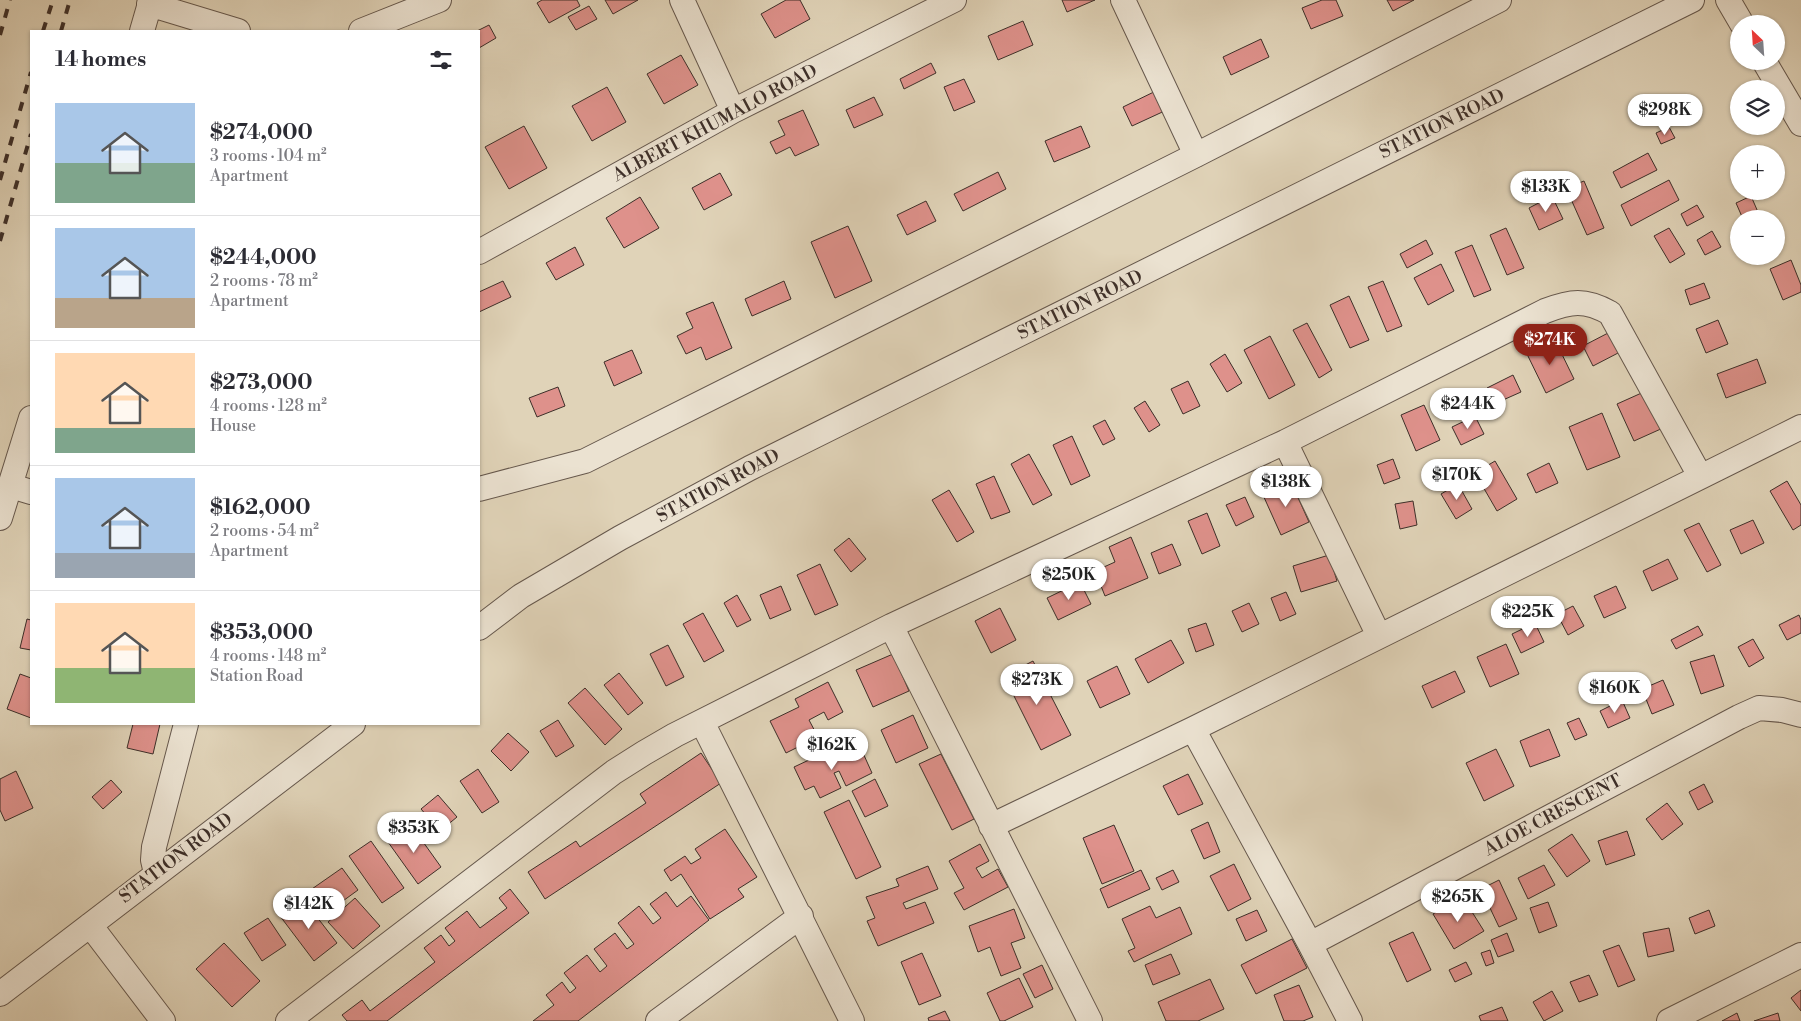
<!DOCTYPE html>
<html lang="en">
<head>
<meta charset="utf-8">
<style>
	:root { --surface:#fff; --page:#f2f2f3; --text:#2b2b33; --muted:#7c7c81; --line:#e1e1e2; --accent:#8f2418 }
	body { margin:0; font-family:"Libre Bodoni",serif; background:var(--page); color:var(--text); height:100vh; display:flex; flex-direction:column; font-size:19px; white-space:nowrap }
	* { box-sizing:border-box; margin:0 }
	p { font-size:16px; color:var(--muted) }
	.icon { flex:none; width:28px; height:28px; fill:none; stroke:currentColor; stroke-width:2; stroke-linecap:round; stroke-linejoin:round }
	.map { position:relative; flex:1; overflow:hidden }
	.panel { position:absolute; left:30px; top:30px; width:450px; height:695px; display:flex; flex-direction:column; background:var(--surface); border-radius:0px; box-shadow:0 1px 4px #0004 }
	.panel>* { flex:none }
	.needle { width:32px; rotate:335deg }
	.controls { position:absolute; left:1730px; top:15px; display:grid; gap:10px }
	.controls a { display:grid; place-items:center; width:55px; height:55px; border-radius:50%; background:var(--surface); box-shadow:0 1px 4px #0004; font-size:25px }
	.price { position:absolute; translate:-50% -42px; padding:0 11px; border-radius:18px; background:#fff; color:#222; font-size:16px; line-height:32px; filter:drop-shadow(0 1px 2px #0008) }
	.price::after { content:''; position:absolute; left:50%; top:30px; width:15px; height:11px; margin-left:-8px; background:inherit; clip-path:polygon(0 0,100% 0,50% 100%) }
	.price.selected { background:var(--accent); color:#fff }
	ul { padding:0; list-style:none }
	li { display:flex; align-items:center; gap:15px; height:125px; padding:0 25px }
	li+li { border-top:1px solid var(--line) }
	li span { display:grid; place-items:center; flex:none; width:140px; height:100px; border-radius:0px; color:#555 }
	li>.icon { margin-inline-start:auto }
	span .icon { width:60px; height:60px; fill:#fffc; stroke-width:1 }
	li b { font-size:21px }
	h2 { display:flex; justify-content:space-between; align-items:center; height:60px; padding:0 25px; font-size:21px }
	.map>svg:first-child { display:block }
	.building { fill:#de918b; stroke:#3d2f29 }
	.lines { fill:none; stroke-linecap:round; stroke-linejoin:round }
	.minor-casing { stroke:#66584d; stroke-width:26 }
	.minor { stroke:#ebe2d1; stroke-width:24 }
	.rail { stroke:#3d2f29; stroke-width:4; stroke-dasharray:9 9; stroke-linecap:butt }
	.labels { text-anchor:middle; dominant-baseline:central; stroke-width:4.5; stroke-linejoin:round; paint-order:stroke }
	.street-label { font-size:18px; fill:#3d2f29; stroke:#ebe2d1 }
</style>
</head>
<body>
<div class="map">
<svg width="1801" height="1021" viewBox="0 0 1801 1021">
	<rect width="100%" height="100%" fill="#e0d3b8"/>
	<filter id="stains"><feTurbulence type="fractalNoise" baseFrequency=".004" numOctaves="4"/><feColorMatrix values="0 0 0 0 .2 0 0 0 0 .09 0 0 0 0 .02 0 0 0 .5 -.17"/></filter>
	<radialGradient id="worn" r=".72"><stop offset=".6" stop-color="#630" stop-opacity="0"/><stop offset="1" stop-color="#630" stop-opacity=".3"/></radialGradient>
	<path class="building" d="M542 0H577L580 6 549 23 537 3Z
		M605 0H638L613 14Z
		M786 0H800L810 19 775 38 761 14Z
		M1062 0H1095L1067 12Z
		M1322 0H1336L1343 16 1311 29 1302 8Z
		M1387 0H1414L1393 11Z
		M589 6 597 19 576 30 568 17Z
		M1023 21 1033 45 998 60 988 36Z
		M489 25 496 38 479 48V31H477Z
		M1261 39 1269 57 1231 75 1223 57Z
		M681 55 698 85 664 104 647 74Z
		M931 63 936 73 904 89 900 79Z
		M964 79 975 102 954 111 944 87Z
		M607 87 626 122 592 141 572 106Z
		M1162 88 1171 108 1132 126 1123 107Z
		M874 97 883 115 854 128 846 110Z
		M803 110 819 145 795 156 790 147 776 154 770 142 785 135 778 121Z
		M524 126 547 168 509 189 485 147Z
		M1081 126 1090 147 1054 162 1045 141Z
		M1669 127 1675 138 1661 144 1656 133Z
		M1648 153 1657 170 1621 188 1613 172Z
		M998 172 1006 189 963 211 954 194Z
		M720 173 732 195 704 210 692 188Z
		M1669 180 1679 200 1631 226 1621 205Z
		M1584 181 1604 228 1587 235 1566 188Z
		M1552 196 1563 219 1539 230 1529 208Z
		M1751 196 1761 219H1743L1736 203Z
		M640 197 659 228 624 248 606 218Z
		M926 201 936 221 907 235 897 215Z
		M1697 205 1704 217 1687 226 1681 214Z
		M848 226 872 281 835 298 811 242Z
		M1506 228 1524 268 1507 275 1490 235Z
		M1669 228 1685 254 1670 263 1654 236Z
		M1712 231 1721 247 1705 255 1697 240Z
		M1426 240 1433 254 1407 268 1400 254Z
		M1472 245 1491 290 1474 297 1455 252Z
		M575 247 584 265 556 280 546 263Z
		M1791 260 1801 285V292L1783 300 1770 269Z
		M1441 264 1454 291 1428 305 1414 278Z
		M503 281 511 297 479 312V292Z
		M784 281 791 299 752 316 745 299Z
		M1383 281 1402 326 1387 332 1368 287Z
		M1704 283 1710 298 1690 305 1685 290Z
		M1349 296 1369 340 1350 348 1330 305Z
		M713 302 732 348 706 360 701 347 686 354 677 336 693 328 686 313Z
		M1718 320 1728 344 1706 353 1696 329Z
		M1307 323 1332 370 1319 378 1293 330Z
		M1610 332 1620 352 1593 366 1583 346Z
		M1270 336 1295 385 1269 399 1244 350Z
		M1554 338 1574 379 1546 393 1526 352Z
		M632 350 642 373 614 386 604 362Z
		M1225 354 1242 383 1227 392 1210 364Z
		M1757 359 1766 383 1726 398 1717 374Z
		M1513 375 1521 392 1494 404 1487 388Z
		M1188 381 1200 406 1183 414 1171 389Z
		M558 387 565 406 537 417 529 398Z
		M1646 391 1663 428 1634 441 1617 404Z
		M1145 401 1160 425 1149 432 1134 408Z
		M1424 405 1440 440 1416 451 1401 415Z
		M1602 413 1620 457 1587 470 1569 427Z
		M1475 416 1484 434 1461 445 1452 427Z
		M1105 420 1115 439 1103 445 1093 426Z
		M1072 436 1090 476 1071 485 1053 445Z
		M1029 454 1052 495 1033 505 1011 464Z
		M1393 459 1400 478 1384 484 1377 465Z
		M1495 461 1517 499 1497 511 1475 473Z
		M1549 463 1558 483 1536 493 1527 474Z
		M994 476 1010 512 991 519 976 484Z
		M1787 481 1801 505V525L1793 530 1770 491Z
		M1291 482 1309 522 1281 535 1263 495Z
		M1458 484 1472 509 1456 519 1441 494Z
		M949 490 974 532 957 542 932 500Z
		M1245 497 1254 517 1236 526 1226 505Z
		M1413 501 1417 525 1400 529 1395 504Z
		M1207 513 1220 546 1202 554 1188 521Z
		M1753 520 1764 543 1741 554 1730 530Z
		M1699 523 1721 565 1707 572 1684 530Z
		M1131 537 1148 578 1105 596 1095 571 1115 562 1109 547Z
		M849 538 866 559 851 572 834 550Z
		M1172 544 1181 565 1159 574 1151 553Z
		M1329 555 1337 581 1301 592 1293 566Z
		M1668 559 1678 579 1652 591 1643 571Z
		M820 564 838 605 815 615 797 575Z
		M1080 582 1091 604 1058 620 1047 598Z
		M781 586 791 610 770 619 760 595Z
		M1616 586 1626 608 1604 618 1594 596Z
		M1286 592 1296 614 1280 621 1271 598Z
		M737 595 751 620 737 627 724 603Z
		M1249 603 1259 624 1242 632 1232 611Z
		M1573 606 1584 626 1568 635 1557 614Z
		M1000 608 1016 640 991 653 975 621Z
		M703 613 724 651 704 662 683 624Z
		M1799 615 1801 620V633L1787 640 1779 625Z
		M27 619 31 620V650L20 648Z
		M1206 623 1214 645 1196 652 1188 629Z
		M1535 623 1544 642 1521 653 1512 634Z
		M1698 626 1703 635 1676 649 1671 640Z
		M1753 639 1764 658 1749 667 1738 647Z
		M1171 640 1184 663 1148 683 1135 659Z
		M1506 644 1519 674 1490 687 1477 657Z
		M668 645 684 677 666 686 650 654Z
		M893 654 909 691 873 707 856 670Z
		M1714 655 1724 686 1701 694 1690 662Z
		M1033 661 1071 735 1041 750 1004 676Z
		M1117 666 1130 694 1100 708 1087 681Z
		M1455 671 1465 692 1432 708 1422 686Z
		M619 673 643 703 628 715 604 685Z
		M20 674 31 678V718L7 709Z
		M1663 680 1674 705 1652 714 1642 689Z
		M828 682 843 712 828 720 824 712 809 720 818 737 786 753 770 721 799 707 795 699Z
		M585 688 622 729 605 745 568 703Z
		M1622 700 1630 718 1608 728 1600 711Z
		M913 715 928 748 896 763 881 730Z
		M1579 718 1587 735 1575 740 1567 723Z
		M558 720 574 746 556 757 540 731Z
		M133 724H160L153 754 127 748Z
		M1549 729 1560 756 1530 767 1520 741Z
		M508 733 529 752 511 771 491 751Z
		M841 745 848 760 863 753 872 773 846 786 839 771 834 773 841 788 820 798 814 786 805 790 794 767Z
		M1496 749 1514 786 1484 801 1466 763Z
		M701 753 721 783 545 899 528 872 576 841 580 847 646 803 640 794Z
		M941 754 974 819 952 830 919 764Z
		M478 769 499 802 482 813 460 781Z
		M16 771 33 808 5 821 0 810V779Z
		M1188 774 1203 804 1178 815 1163 786Z
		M875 779 888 806 865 817 852 791Z
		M111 780 122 792 103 809 92 797Z
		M1704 784 1713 802 1698 810 1689 792Z
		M438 795 457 817 440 831 421 809Z
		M849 800 881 867 856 879 824 812Z
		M1667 803 1683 824 1662 840 1646 819Z
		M1208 822 1220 852 1204 859 1191 830Z
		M411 825 441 867 418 884 388 842Z
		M1114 825 1134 871 1102 884 1083 838Z
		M725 829 757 877 738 889 744 897 710 919 681 874 671 881 664 870 685 856 691 864 701 858 695 849Z
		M1627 831 1635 855 1606 865 1598 841Z
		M1572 834 1590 861 1567 877 1548 850Z
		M371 841 404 888 382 903 349 856Z
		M980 844 989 861 976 868 982 878 998 869 1008 887 964 910 954 893 964 888 949 861Z
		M1234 864 1251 899 1228 911 1210 876Z
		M1544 865 1555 885 1528 899 1518 878Z
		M928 866 938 889 903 903 906 909 925 902 934 923 878 946 867 921 875 918 866 897 899 886 896 879Z
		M342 868 358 890 325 914 309 891Z
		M1141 870 1150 889 1108 908 1100 889Z
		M1173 870 1179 882 1162 890 1156 878Z
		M1499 880 1517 919 1499 927 1481 889Z
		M510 889 529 913 387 1021H347L342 1015 362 1000 370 1011 435 962 424 948 441 935 449 946 455 941 445 928 467 911 480 928 507 908 499 898Z
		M666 892 677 907 691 896 709 920 578 1021H533L554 1005 546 995 562 982 570 993 576 988 564 973 587 955 600 972 607 966 594 949 615 933 627 949 634 944 618 923 639 906 653 924 661 918 650 904Z
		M1462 896 1484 931 1454 949 1433 914Z
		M355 898 380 926 353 949 328 922Z
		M303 899 337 943 314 961 280 916Z
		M1548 902 1557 926 1539 933 1530 908Z
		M1150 906 1156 918 1180 907 1192 934 1134 962 1128 951 1135 948 1122 919Z
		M1014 909 1025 938 1011 943 1021 968 1001 976 990 947 978 952 969 926Z
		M1257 910 1267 931 1246 941 1236 919Z
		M1709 910 1715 926 1695 934 1689 918Z
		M268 918 286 945 262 961 244 933Z
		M1669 928 1674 951 1648 957 1643 933Z
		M1413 932 1431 970 1407 982 1389 943Z
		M1507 933 1514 951 1498 957 1491 940Z
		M1292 939 1307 968 1256 994 1241 965Z
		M224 943 260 981 232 1007 196 969Z
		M1619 945 1635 980 1618 987 1603 951Z
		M1490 950 1494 963 1486 966 1481 953Z
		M922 953 941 996 919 1005 901 962Z
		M1171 954 1180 974 1153 985 1145 965Z
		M1466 962 1472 974 1455 982 1449 970Z
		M1042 965 1053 989 1035 998 1023 974Z
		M1589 975 1598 995 1579 1002 1570 982Z
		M1019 978 1033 1007 1004 1021H1000L987 993Z
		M1210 979 1224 1009 1198 1021H1166L1158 1002Z
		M1299 985 1313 1017 1303 1021H1284L1274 995Z
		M1801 990V1011L1791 998Z
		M1552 991 1563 1011 1544 1021 1533 1002Z
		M1502 1007 1508 1021H1481L1479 1016Z
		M945 1011 950 1021H929L928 1018Z
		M1737 1013 1740 1021H1722Z
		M1778 1013 1780 1021H1754Z"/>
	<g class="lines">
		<defs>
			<path id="minor" d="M682 0 733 111
				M1123 0 1196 155
				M1728 0 1742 24
				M149 4 238 31
				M142 31 151 0
				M361 31 439 0
				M1764 61 1801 124
				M479 252 733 111 954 0
				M1285 442 1379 636
				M11 486 31 492
				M479 489 585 461 1196 155 1499 0
				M0 518 31 418
				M891 626 1090 1021
				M479 628 521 596 620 538 750 468 1692 0
				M702 722 852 1021
				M1193 729 1310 944 1350 1021
				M991 826 1193 729 1801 427
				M156 873 153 860 154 847 186 724
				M90 925 163 1021
				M1310 944 1739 717 1759 708 1782 710 1801 715
				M0 994 353 724
				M288 1021 614 772 644 753 675 735 891 626 1285 442 1545 311C1571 301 1585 299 1610 313L1700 476
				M658 1021 801 916
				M1669 1021 1801 955"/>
		</defs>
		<use href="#minor" class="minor-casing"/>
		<use href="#minor" class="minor"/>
		<path class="rail" d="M43 31 53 0
			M61 31 70 0
			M0 35 10 0
			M0 180 31 72
			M0 241 31 134"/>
	</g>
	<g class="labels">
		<g class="street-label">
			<text transform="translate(715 123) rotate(-28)">ALBERT KHUMALO ROAD</text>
			<text transform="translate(1442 124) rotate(-26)">STATION ROAD</text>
			<text transform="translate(1080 305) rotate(-26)">STATION ROAD</text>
			<text transform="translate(718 486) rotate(-28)">STATION ROAD</text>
			<text transform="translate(1553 815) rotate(-28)">ALOE CRESCENT</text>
			<text transform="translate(176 858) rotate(-37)">STATION ROAD</text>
		</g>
	</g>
	<rect width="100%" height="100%" filter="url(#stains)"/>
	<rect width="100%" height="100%" fill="url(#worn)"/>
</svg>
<div class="controls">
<a><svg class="needle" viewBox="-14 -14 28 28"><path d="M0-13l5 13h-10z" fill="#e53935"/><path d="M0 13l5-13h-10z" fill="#7c7c81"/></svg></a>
<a><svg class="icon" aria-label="layers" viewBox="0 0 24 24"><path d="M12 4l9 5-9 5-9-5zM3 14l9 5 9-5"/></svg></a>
<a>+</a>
<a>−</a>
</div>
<b class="price" style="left:1665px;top:136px">$298K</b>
<b class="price" style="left:1546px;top:213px">$133K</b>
<b class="price selected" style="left:1550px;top:366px">$274K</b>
<b class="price" style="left:1468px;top:430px">$244K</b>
<b class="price" style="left:1457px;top:501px">$170K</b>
<b class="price" style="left:1286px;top:508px">$138K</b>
<b class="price" style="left:1069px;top:601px">$250K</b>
<b class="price" style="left:1528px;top:638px">$225K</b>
<b class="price" style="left:1037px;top:706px">$273K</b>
<b class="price" style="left:1615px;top:714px">$160K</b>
<b class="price" style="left:832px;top:771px">$162K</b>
<b class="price" style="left:414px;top:854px">$353K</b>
<b class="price" style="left:1458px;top:923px">$265K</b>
<b class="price" style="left:309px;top:930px">$142K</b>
<section class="panel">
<h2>14 homes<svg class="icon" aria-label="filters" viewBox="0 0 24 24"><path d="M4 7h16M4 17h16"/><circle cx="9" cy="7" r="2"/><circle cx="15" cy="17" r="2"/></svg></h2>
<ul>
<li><span style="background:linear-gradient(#a9c7e8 60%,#7fa58c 0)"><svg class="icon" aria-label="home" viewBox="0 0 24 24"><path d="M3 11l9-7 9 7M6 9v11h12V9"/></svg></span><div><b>$274,000</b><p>3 rooms · 104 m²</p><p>Apartment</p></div></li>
<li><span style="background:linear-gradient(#a9c7e8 70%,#b9a48a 0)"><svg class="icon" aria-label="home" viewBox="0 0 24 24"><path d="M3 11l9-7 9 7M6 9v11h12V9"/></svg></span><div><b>$244,000</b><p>2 rooms · 78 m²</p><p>Apartment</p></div></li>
<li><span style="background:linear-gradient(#ffd9b3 75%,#7fa58c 0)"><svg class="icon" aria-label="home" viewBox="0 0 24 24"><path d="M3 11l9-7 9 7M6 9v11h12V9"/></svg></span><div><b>$273,000</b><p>4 rooms · 128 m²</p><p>House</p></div></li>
<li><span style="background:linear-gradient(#a9c7e8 75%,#9aa5b1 0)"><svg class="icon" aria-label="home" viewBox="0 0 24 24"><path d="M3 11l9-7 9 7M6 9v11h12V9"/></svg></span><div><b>$162,000</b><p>2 rooms · 54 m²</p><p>Apartment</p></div></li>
<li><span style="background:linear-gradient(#ffd9b3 65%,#8fb573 0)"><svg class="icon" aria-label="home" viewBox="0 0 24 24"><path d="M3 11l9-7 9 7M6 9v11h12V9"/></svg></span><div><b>$353,000</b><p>4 rooms · 148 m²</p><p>Station Road</p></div></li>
</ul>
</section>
</div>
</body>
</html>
